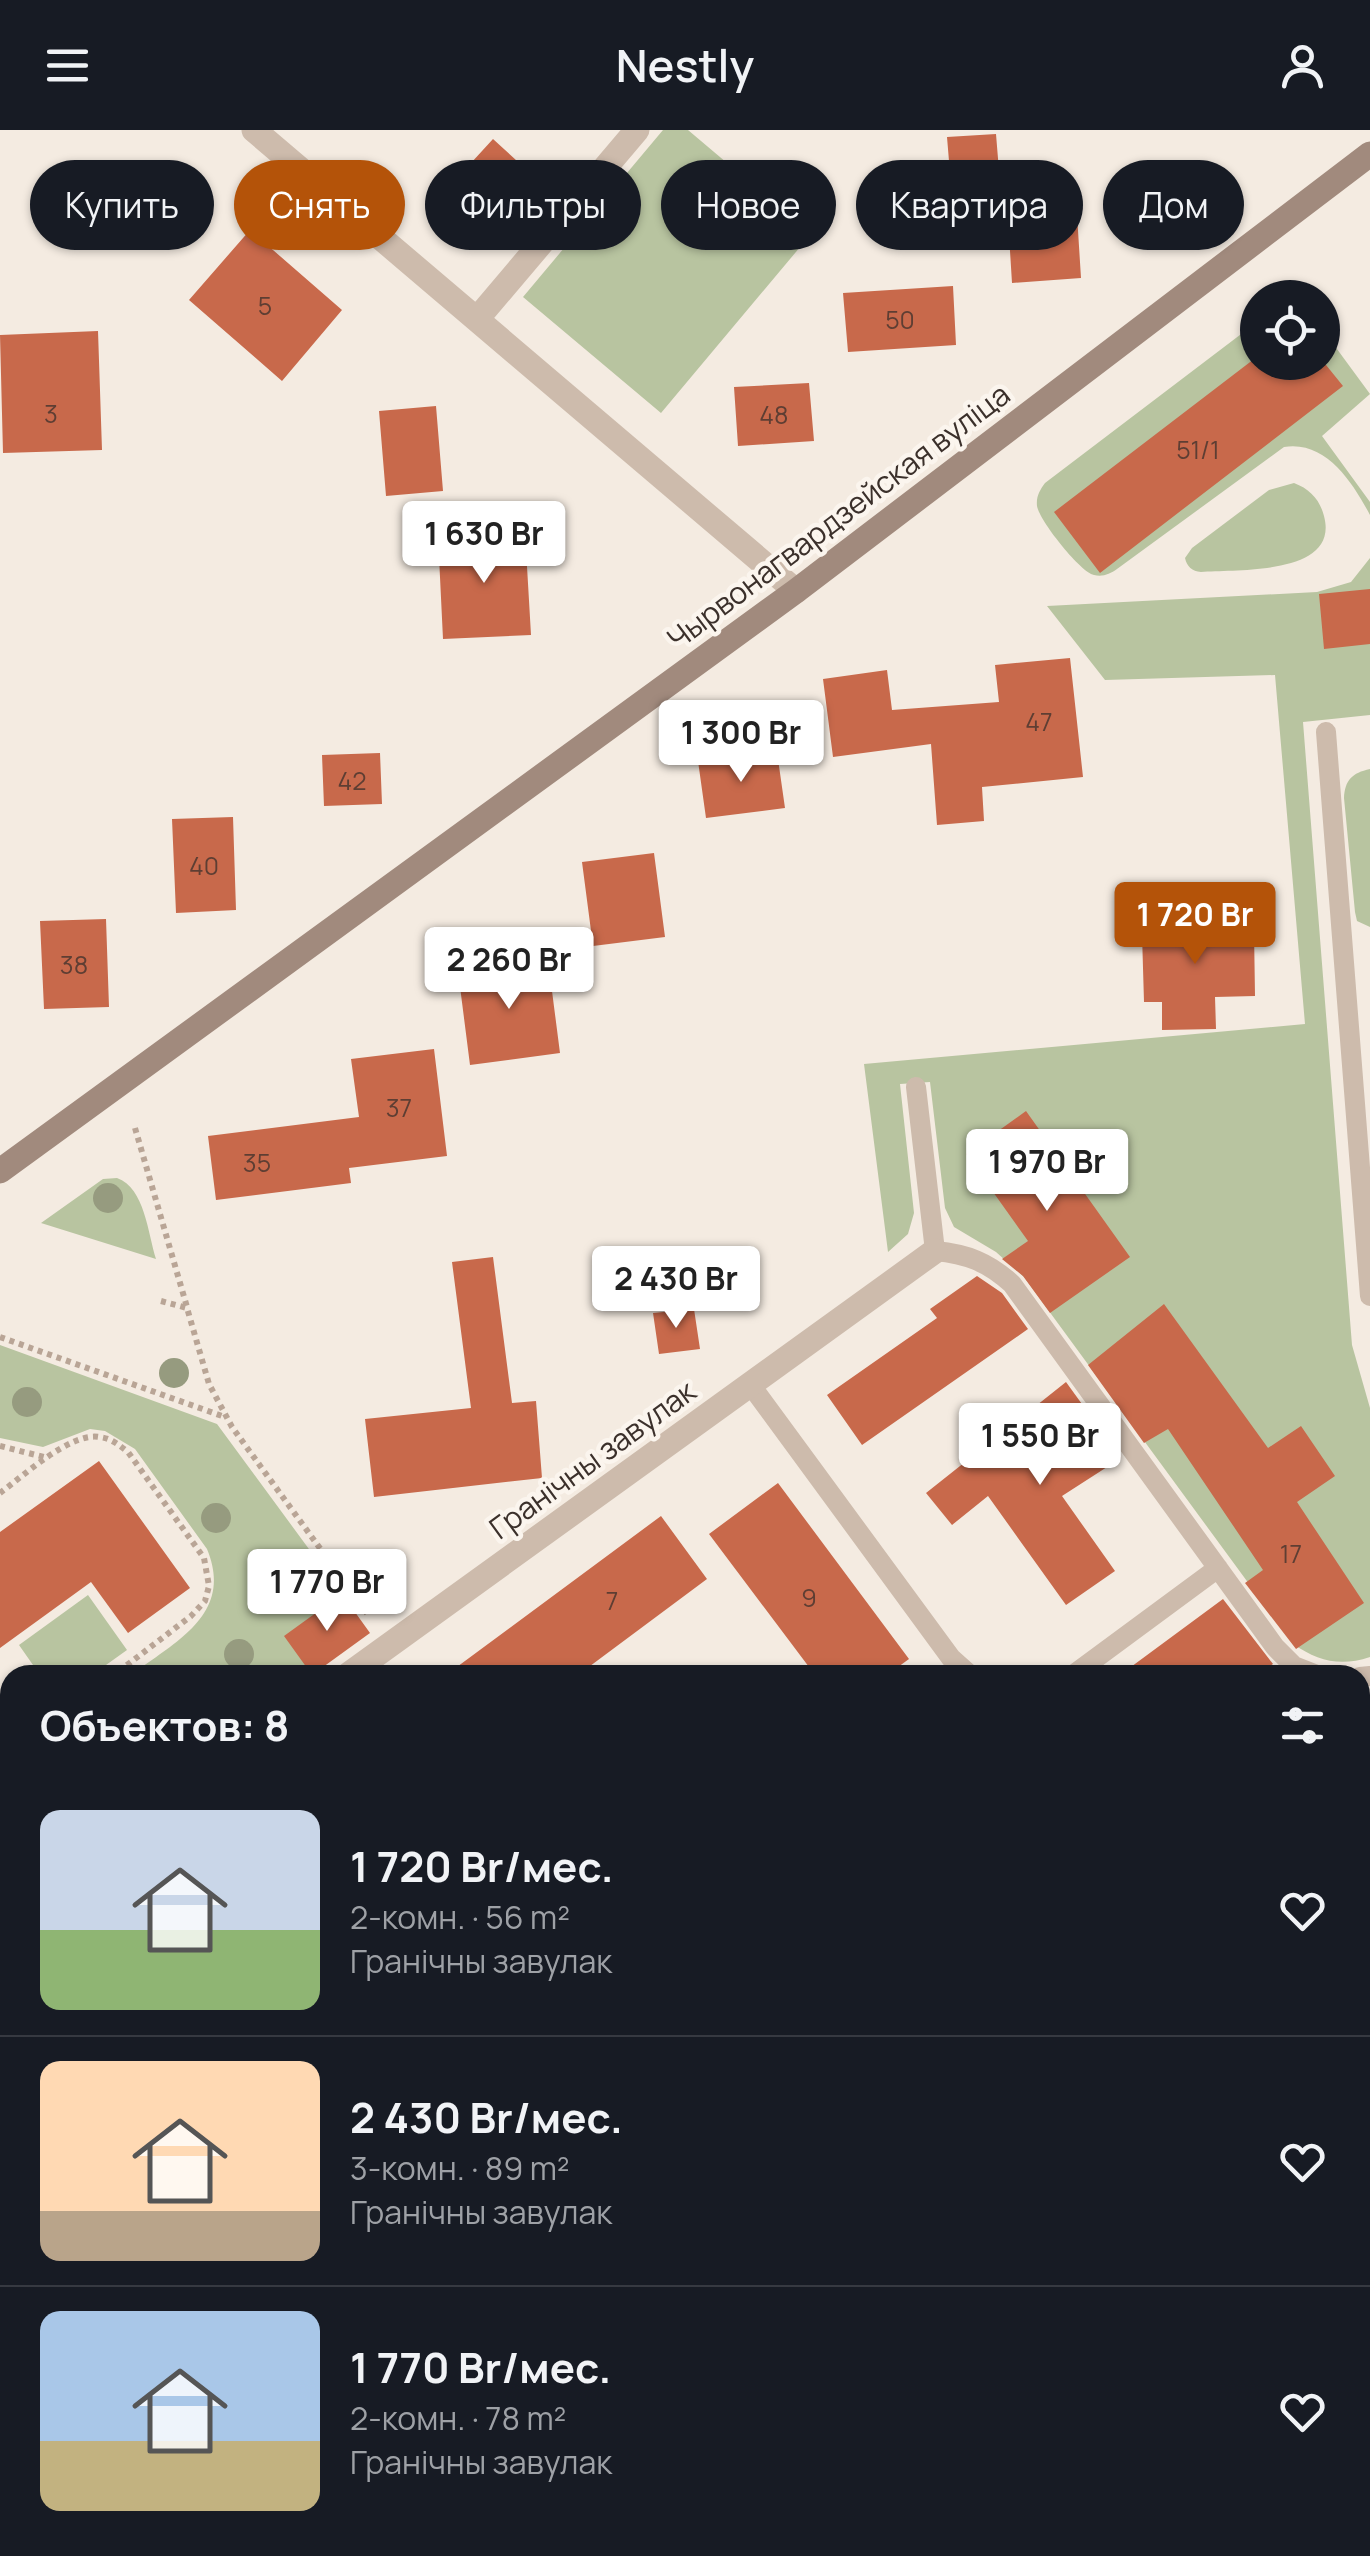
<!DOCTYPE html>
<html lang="ru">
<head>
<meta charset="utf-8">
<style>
	:root { --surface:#171b24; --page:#20242c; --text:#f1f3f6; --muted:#9ea1a6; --line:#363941; --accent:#b45309 }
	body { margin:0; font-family:Manrope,sans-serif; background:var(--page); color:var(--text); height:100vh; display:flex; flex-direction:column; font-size:38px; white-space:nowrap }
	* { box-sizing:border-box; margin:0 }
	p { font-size:32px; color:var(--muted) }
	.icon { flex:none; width:55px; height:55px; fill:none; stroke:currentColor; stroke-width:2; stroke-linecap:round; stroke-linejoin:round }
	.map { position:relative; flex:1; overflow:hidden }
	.side { position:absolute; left:0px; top:1535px; width:1370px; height:892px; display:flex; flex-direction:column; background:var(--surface); border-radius:30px 30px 0 0; box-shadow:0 2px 8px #0004 }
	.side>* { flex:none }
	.banner { position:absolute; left:30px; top:30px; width:1310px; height:90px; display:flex; gap:20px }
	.tools { position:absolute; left:1240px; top:150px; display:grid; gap:20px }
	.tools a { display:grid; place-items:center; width:100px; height:100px; border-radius:50%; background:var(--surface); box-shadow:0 2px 8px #0004; font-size:50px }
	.price { position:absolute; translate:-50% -85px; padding:0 22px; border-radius:10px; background:#fff; color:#222; font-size:32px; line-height:65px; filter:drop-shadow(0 2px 5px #0008) }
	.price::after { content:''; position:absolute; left:50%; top:60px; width:30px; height:22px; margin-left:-15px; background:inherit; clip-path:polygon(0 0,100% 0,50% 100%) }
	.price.on { background:var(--accent); color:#fff }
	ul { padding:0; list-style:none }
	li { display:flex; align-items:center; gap:30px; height:250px; padding:0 40px }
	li+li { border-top:2px solid var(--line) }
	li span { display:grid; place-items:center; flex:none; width:280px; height:200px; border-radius:20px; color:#555 }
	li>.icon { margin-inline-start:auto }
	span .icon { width:120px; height:120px; fill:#fffc; stroke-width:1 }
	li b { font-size:42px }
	h2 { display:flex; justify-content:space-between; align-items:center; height:120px; padding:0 40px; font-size:42px }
	.tag { padding:0 35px; border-radius:45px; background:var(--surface); box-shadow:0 2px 8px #0004; font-size:35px; line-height:90px }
	.tag.on { background:var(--accent); color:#fff }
	header { display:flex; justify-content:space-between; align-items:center; height:130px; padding:0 40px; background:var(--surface); font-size:45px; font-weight:600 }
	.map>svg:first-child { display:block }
	.green { fill:#b8c4a0 }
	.building { fill:#c8694b }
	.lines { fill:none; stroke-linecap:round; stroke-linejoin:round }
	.path { stroke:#b9a596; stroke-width:6; stroke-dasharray:5 5; stroke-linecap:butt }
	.service { stroke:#cdbbac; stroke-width:20 }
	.minor { stroke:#cdbbac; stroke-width:25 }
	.secondary { stroke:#a18a7d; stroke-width:25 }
	.tree { fill:#969b7f }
	.labels { text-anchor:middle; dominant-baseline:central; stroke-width:9; stroke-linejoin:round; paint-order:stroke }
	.number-label { font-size:25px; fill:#5e3e33 }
	.street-label { font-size:30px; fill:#3b302b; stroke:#fbf5ee }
</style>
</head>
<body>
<header><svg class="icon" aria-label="menu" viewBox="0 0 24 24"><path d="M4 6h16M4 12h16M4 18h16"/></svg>Nestly<svg class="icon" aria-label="person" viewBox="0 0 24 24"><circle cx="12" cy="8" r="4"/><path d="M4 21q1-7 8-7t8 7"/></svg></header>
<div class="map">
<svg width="1370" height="2426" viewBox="0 0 1370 2426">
	<rect width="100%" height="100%" fill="#f4ebe1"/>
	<path class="green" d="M663 0H688L811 104 661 283 523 167Z
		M1257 192 1258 232H1322L1323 200 1370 264 1322 306 1370 372V385C1353 353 1326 310 1284 317L1117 439C1110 444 1103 447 1094 445 1080 442 1039 390 1037 376 1036 366 1040 360 1045 353Z
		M1294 353C1310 359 1320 370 1324 386 1340 446 1237 439 1201 442 1192 441 1187 437 1185 428L1192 418 1269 360Z
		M1370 428V585L1303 592 1352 1215 1370 1278V1527C1340 1537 1318 1531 1293 1514L1024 1147 996 1122 954 1097 945 1078 930 952 900 954 914 1083 908 1104 888 1122 864 934 1305 894 1275 545 1105 550 1047 476 1317 462 1351 452Z
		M1370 639V797L1357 791 1355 782 1344 668C1345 650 1352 643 1370 639Z
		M117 1048C145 1058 148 1104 156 1129L41 1093 103 1049Z
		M0 1215 217 1294 342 1464 312 1545H131C176 1511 234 1484 207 1419L135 1319 105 1301 90 1299 43 1317 0 1308Z
		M88 1465 127 1520 92 1545H40L19 1515Z
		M721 2418H927L928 2426H721Z"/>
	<path class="building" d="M996 4 1000 53 951 55 947 7Z
		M493 9 541 53 486 112 438 69Z
		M1075 53 1081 148 1012 153 1006 57Z
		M250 100 342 180 282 251 189 170Z
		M953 156 956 215 848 222 843 163Z
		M98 201 102 320 3 323 0 205Z
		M1258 226V232H1322V230L1343 256 1100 443 1054 382Z
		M809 253 814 311 738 316 734 257Z
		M436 276 443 361 386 366 379 281Z
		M525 402 531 505 443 509 438 406Z
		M1370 459V514L1324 519 1319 464Z
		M1070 528 1083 647 982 657 984 691 937 695 931 614 833 627 823 549 887 540 892 580 999 572 995 535Z
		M777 622 785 678 706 688 698 631Z
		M380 623 382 674 324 676 322 625Z
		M233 687 236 780 176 783 172 689Z
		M654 723 665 807 593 816 582 732Z
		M1213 777 1214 802 1254 800 1255 866 1215 867 1216 899 1162 900V872H1144L1142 804H1159L1158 778Z
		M106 789 109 877 44 879 40 791Z
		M548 830 560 923 470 935 458 841Z
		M434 919 447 1026 349 1038 351 1053 216 1070 208 1006 359 987 351 929Z
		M1026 981 1130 1127 1050 1183 1023 1146 1002 1129 1028 1111 966 1024Z
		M493 1127 512 1273 536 1271 542 1348 374 1367 365 1289 471 1278 452 1132Z
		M977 1146 1002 1163 1028 1199 862 1315 827 1265 937 1188 930 1179Z
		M1164 1174 1268 1318 1301 1296 1335 1346 1297 1372 1364 1473 1296 1519 1245 1453 1263 1440 1168 1299 1144 1313 1088 1235Z
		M694 1179 700 1219 659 1224 653 1183Z
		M1066 1252 1121 1328 1062 1366 1115 1441 1066 1475 988 1366 952 1395 926 1363Z
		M99 1331 190 1458 128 1503 91 1452 0 1518V1402Z
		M778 1353 909 1529 887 1545H815L709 1404Z
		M661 1386 707 1449 578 1545H446Z
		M342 1464 370 1503 312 1545 284 1506Z
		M1223 1469 1273 1534 1256 1545H1120Z"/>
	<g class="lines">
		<path class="path" d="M135 998 187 1177
			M161 1171 187 1178 209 1254 232 1297 369 1486
			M0 1207 225 1287
			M0 1316 48 1328
			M0 1363C23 1346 71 1302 99 1307 111 1308 119 1315 128 1322L204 1428 209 1456 205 1471 191 1486 114 1545
			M0 1632 10 1624"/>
		<path class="service" d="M1326 602 1370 1166
			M916 957 935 1121C967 1124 988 1132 1012 1154L1275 1517 1294 1536 1317 1545
			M750 1254 951 1528 970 1545
			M1073 1545 1218 1438
			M1360 1547 1370 1546
			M0 1729 10 1728"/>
		<path class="minor" d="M254 0 796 461
			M477 189 637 0
			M348 1545 935 1121
			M1360 2183 1370 2182
			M0 2284 10 2283"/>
		<path class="secondary" d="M0 1041 796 461 1370 24"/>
	</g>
	<g class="tree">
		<circle cx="108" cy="1068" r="15"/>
		<circle cx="174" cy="1243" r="15"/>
		<circle cx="27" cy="1272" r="15"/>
		<circle cx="216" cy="1388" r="15"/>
		<circle cx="239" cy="1524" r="15"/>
	</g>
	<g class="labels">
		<g class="number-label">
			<text x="265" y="175">5</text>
			<text x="900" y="189">50</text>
			<text x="51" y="283">3</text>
			<text x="774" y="284">48</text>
			<text x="1198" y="319">51/1</text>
			<text x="1039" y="591">47</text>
			<text x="352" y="650">42</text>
			<text x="204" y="735">40</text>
			<text x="74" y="834">38</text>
			<text x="399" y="977">37</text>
			<text x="257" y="1032">35</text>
			<text x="1291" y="1423">17</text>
			<text x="809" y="1467">9</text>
			<text x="612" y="1470">7</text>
		</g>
		<g class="street-label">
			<text transform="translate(838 386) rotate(-37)">Чырвонагвардзейская вуліца</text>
			<text transform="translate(592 1329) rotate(-36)">Гранічны завулак</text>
		</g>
	</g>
</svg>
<div class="tools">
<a><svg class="icon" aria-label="locate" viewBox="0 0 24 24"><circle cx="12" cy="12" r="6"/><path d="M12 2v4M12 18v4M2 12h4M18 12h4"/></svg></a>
</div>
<b class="price" style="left:484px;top:456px">1 630 Br</b>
<b class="price" style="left:741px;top:655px">1 300 Br</b>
<b class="price on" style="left:1195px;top:837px">1 720 Br</b>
<b class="price" style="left:509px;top:882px">2 260 Br</b>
<b class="price" style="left:1047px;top:1084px">1 970 Br</b>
<b class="price" style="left:676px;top:1201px">2 430 Br</b>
<b class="price" style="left:1040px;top:1358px">1 550 Br</b>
<b class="price" style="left:327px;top:1504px">1 770 Br</b>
<div class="banner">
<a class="tag">Купить</a>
<a class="tag on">Снять</a>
<a class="tag">Фильтры</a>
<a class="tag">Новое</a>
<a class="tag">Квартира</a>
<a class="tag">Дом</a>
</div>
<section class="side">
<h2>Объектов: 8<svg class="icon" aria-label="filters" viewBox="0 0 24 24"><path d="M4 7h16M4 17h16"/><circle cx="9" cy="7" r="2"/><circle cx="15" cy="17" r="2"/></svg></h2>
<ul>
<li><span style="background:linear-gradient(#c9d6e8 60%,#8fb573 0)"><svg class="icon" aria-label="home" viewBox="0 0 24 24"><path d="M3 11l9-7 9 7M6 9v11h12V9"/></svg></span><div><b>1 720 Br/мес.</b><p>2-комн. · 56 m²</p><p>Гранічны завулак</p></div><svg class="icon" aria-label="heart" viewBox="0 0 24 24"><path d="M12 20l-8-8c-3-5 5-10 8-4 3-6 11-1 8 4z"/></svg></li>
<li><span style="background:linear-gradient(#ffd9b3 75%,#b9a48a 0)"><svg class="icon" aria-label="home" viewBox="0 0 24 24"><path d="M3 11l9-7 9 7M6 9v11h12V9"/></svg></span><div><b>2 430 Br/мес.</b><p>3-комн. · 89 m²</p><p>Гранічны завулак</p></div><svg class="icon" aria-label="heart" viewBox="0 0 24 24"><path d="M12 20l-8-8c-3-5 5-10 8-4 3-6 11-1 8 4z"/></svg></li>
<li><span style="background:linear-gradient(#a9c7e8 65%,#c2b280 0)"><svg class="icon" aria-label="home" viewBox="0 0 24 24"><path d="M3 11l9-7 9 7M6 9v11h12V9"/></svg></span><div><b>1 770 Br/мес.</b><p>2-комн. · 78 m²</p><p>Гранічны завулак</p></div><svg class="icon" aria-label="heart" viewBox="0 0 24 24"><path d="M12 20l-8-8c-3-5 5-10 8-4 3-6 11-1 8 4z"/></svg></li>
</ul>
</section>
</div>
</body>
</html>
